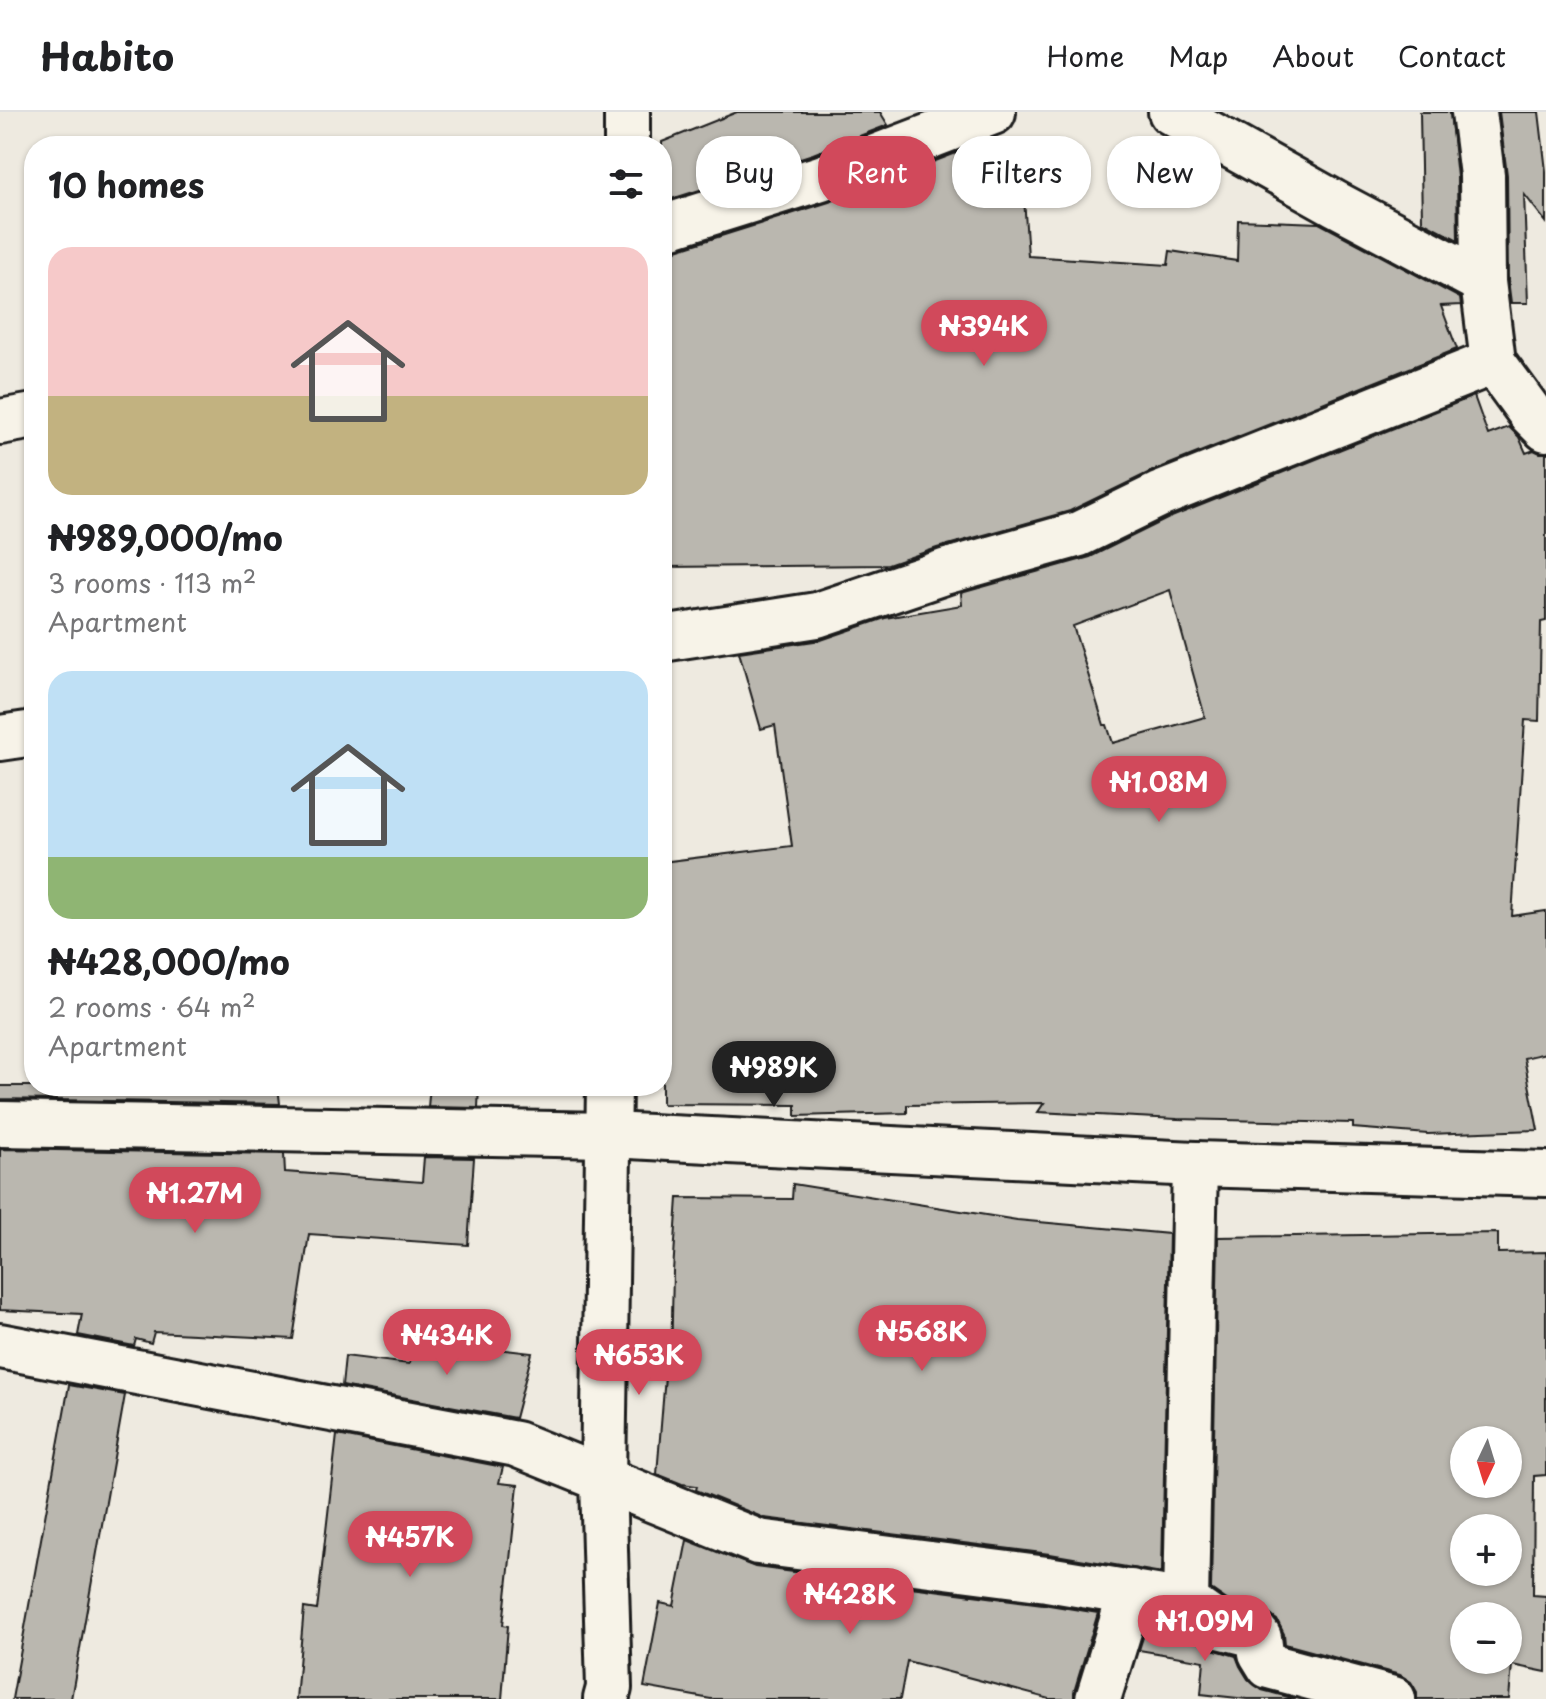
<!DOCTYPE html>
<html lang="en">
<head>
<meta charset="utf-8">
<style>
	:root { --surface:#fff; --page:#f2f2f2; --text:#202124; --muted:#757577; --line:#e0e0e0; --accent:#d1495b }
	body { margin:0; font-family:"Playpen Sans",sans-serif; background:var(--page); color:var(--text); height:100vh; display:flex; flex-direction:column; font-size:30px; white-space:nowrap }
	* { box-sizing:border-box; margin:0 }
	p { font-size:26px; color:var(--muted) }
	.icon { flex:none; width:44px; height:44px; fill:none; stroke:currentColor; stroke-width:2; stroke-linecap:round; stroke-linejoin:round }
	.map { position:relative; flex:1; overflow:hidden }
	.side { position:absolute; left:24px; top:24px; width:648px; height:960px; display:flex; flex-direction:column; background:var(--surface); border-radius:32px; box-shadow:0 2px 6px #0004 }
	.side>* { flex:none }
	.banner { position:absolute; left:696px; top:24px; width:730px; height:72px; display:flex; gap:16px }
	.needle { width:52px; rotate:184deg }
	.controls { position:absolute; left:1450px; top:1314px; display:grid; gap:16px }
	.controls a { display:grid; place-items:center; width:72px; height:72px; border-radius:50%; background:var(--surface); box-shadow:0 2px 6px #0004; font-size:40px }
	.price { position:absolute; translate:-50% -68px; padding:0 18px; border-radius:28px; background:var(--accent); color:#fff; font-size:26px; line-height:52px; filter:drop-shadow(0 2px 4px #0008) }
	.price::after { content:''; position:absolute; left:50%; top:48px; width:24px; height:18px; margin-left:-12px; background:inherit; clip-path:polygon(0 0,100% 0,50% 100%) }
	.price.on { background:#222; color:#fff }
	ul { padding:0; list-style:none }
	li { display:grid; align-content:center; gap:16px; height:424px; padding:0 24px }
	li span { display:grid; place-items:center; height:248px; border-radius:24px; color:#555 }
	li>.icon { margin-inline-start:auto }
	span .icon { width:144px; height:144px; fill:#fffc; stroke-width:1 }
	li b { font-size:34px }
	h2 { display:flex; justify-content:space-between; align-items:center; height:96px; padding:0 24px; font-size:34px }
	.tag { padding:0 28px; border-radius:32px; background:var(--surface); box-shadow:0 2px 6px #0004; font-size:28px; line-height:72px }
	.tag.on { background:var(--accent); color:#fff }
	header { display:flex; align-items:center; gap:48px; box-sizing:border-box; height:112px; padding:0 40px; background:var(--surface); border-bottom:2px solid var(--line) }
	header strong { font-size:38px }
	nav { display:flex; gap:44px; margin-inline-start:auto; font-size:28px }
	.map>svg:first-child { display:block }
	.building { fill:#bab7af; stroke:#1c1c1c; stroke-width:2; fill-rule:evenodd }
	.lines { fill:none; stroke-linecap:round; stroke-linejoin:round }
	.street-casing { stroke:#1c1c1c; stroke-width:50 }
	.secondary-casing { stroke:#1c1c1c; stroke-width:50 }
	.street { stroke:#f7f3e8; stroke-width:44 }
	.secondary { stroke:#f7f3e8; stroke-width:44 }
</style>
</head>
<body>
<header>
<strong>Habito</strong>
<nav><a>Home</a><a>Map</a><a>About</a><a>Contact</a></nav>
</header>
<div class="map">
<svg width="1546" height="1587" viewBox="0 0 1546 1587">
	<rect width="100%" height="100%" fill="#eeeae0"/>
	<filter id="ink" filterUnits="userSpaceOnUse"><feTurbulence type="fractalNoise" baseFrequency=".0125" numOctaves="2"/><feDisplacementMap in="SourceGraphic" scale="16" xChannelSelector="R" yChannelSelector="G"/><feConvolveMatrix kernelMatrix="1 2 1 2 8 2 1 2 1" color-interpolation-filters="sRGB"/></filter>
	<g filter="url(#ink)">
		<path class="building" d="M737 0H880L888 13 813 42 662 90V30Z
			M1420 0H1450L1457 65 1458 128 1422 109Z
			M1499 0H1539L1546 59V110L1524 82 1528 191H1511L1508 168 1507 63Z
			M964 38 982 89 1024 86 1028 144 1168 153 1170 139 1237 149 1238 108 1319 111 1460 186 1461 193 1441 194 1457 237 1150 360 1070 399 937 436 888 453 662 455V140H670L829 90Z
			M1474 284 1488 323 1509 315 1519 325 1526 341 1534 338 1540 341H1546V509L1541 510 1539 609 1525 608 1512 804 1546 799V941L1524 946 1538 1018 1428 1022 1353 1016V1011L1177 1007 1038 1000 1044 991 907 993V1001L796 1004V993L662 992V750L792 734 775 613 761 617 739 540 821 528 885 506 962 493 961 481 1090 445 1169 406ZM1170 478 1205 605 1113 631 1107 613H1104L1073 514Z
			M0 974H278L280 992 0 987Z
			M430 974H479L478 996 428 995Z
			M0 1037 284 1042 285 1060 422 1070 424 1045 474 1046 468 1133 309 1122 293 1227 154 1220 151 1231 136 1227 134 1234 78 1223 82 1202 0 1198Z
			M793 1072 1017 1108 1169 1122 1162 1461 1050 1442 764 1406 696 1378 697 1374 682 1372 657 1362 666 1252H671L673 1159 678 1086 792 1087Z
			M1498 1121V1141L1546 1140V1363L1534 1364 1533 1483 1546 1484V1560L1512 1553 1509 1587H1417V1580L1411 1570 1400 1563 1285 1532 1284 1522 1277 1508 1263 1499 1231 1491 1211 1477 1218 1125ZM1464 1328H1508V1372H1464ZM1464 1416H1508V1460H1464ZM1464 1504H1508V1548H1464Z
			M418 1228 532 1241 515 1306 342 1274 345 1244 409 1252Z
			M69 1273 125 1283 71 1587H12Z
			M337 1323 503 1355 499 1371 518 1373 503 1513 508 1514 502 1587H296L304 1496 317 1498Z
			M687 1428 755 1455 1043 1492 1098 1501 1074 1580V1587H1050L907 1549 900 1587H711L644 1575 660 1491 674 1494Z
			M1148 1509 1176 1514 1206 1535 1236 1544 1240 1554 1248 1567 1262 1578 1296 1587H1247L1201 1582 1204 1549 1139 1538Z"/>
		<g class="lines">
			<defs>
				<path id="street" d="M1171 0 1336 92 1483 170
					M1474 0 1482 63 1483 170 1493 250 1531 302 1546 317
					M627 34V0
					M662 116 821 66 993 0
					M0 310 34 304
					M662 527 817 503 944 460 1079 422 1159 383 1493 250
					M0 626 34 621
					M0 1234 516 1332 758 1430 1047 1467 1186 1490 1220 1514 1257 1523 1259 1526 1261 1541 1269 1554 1393 1587
					M1186 1490 1195 1052
					M606 1587 609 1576 603 1368 609 974
					M1098 1587 1131 1480"/>
				<path id="secondary" d="M0 1012 609 1023 1195 1052 1546 1062"/>
			</defs>
			<use href="#street" class="street-casing"/>
			<use href="#secondary" class="secondary-casing"/>
			<use href="#street" class="street"/>
			<use href="#secondary" class="secondary"/>
		</g>
	</g>
</svg>
<div class="controls">
<a><svg class="needle" viewBox="-14 -14 28 28"><path d="M0-13l5 13h-10z" fill="#e53935"/><path d="M0 13l5-13h-10z" fill="#757577"/></svg></a>
<a>+</a>
<a>−</a>
</div>
<b class="price" style="left:984px;top:256px">₦394K</b>
<b class="price" style="left:1159px;top:712px">₦1.08M</b>
<b class="price on" style="left:774px;top:997px">₦989K</b>
<b class="price" style="left:195px;top:1123px">₦1.27M</b>
<b class="price" style="left:922px;top:1261px">₦568K</b>
<b class="price" style="left:447px;top:1265px">₦434K</b>
<b class="price" style="left:639px;top:1285px">₦653K</b>
<b class="price" style="left:410px;top:1467px">₦457K</b>
<b class="price" style="left:850px;top:1524px">₦428K</b>
<b class="price" style="left:1205px;top:1551px">₦1.09M</b>
<div class="banner">
<a class="tag">Buy</a>
<a class="tag on">Rent</a>
<a class="tag">Filters</a>
<a class="tag">New</a>
</div>
<section class="side">
<h2>10 homes<svg class="icon" aria-label="filters" viewBox="0 0 24 24"><path d="M4 7h16M4 17h16"/><circle cx="9" cy="7" r="2"/><circle cx="15" cy="17" r="2"/></svg></h2>
<ul>
<li><span style="background:linear-gradient(#f6c9c9 60%,#c2b280 0)"><svg class="icon" aria-label="home" viewBox="0 0 24 24"><path d="M3 11l9-7 9 7M6 9v11h12V9"/></svg></span><div><b>₦989,000/mo</b><p>3 rooms · 113 m²</p><p>Apartment</p></div></li>
<li><span style="background:linear-gradient(#bfe0f5 75%,#8fb573 0)"><svg class="icon" aria-label="home" viewBox="0 0 24 24"><path d="M3 11l9-7 9 7M6 9v11h12V9"/></svg></span><div><b>₦428,000/mo</b><p>2 rooms · 64 m²</p><p>Apartment</p></div></li>
</ul>
</section>
</div>
</body>
</html>
